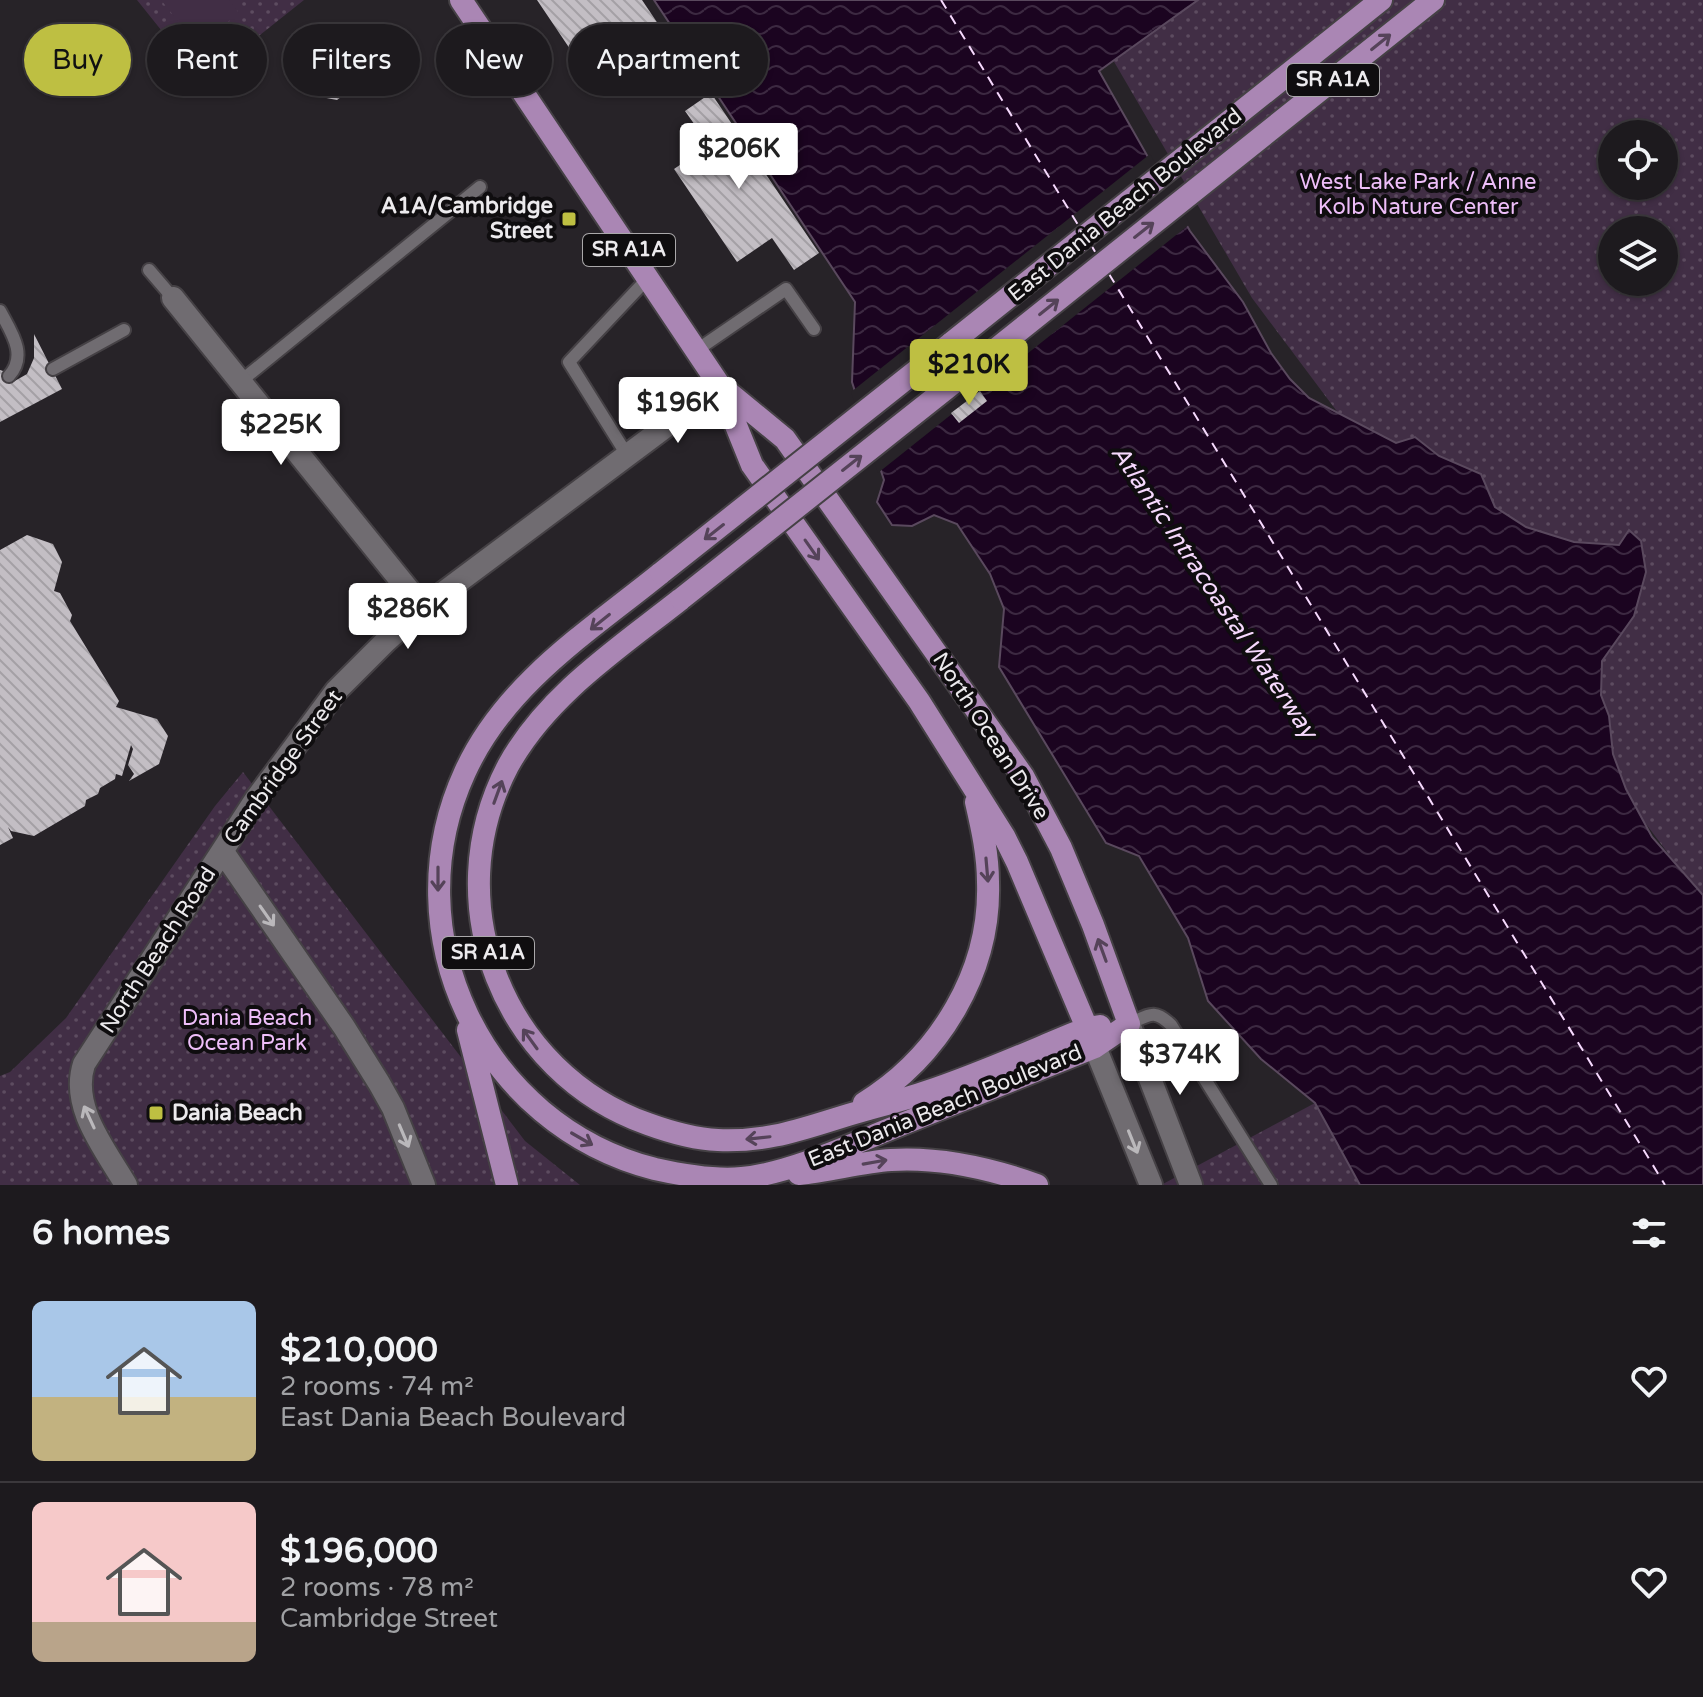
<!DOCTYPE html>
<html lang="en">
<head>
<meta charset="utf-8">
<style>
	:root { --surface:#1d1a1e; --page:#252327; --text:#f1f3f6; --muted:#a0a1a4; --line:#3b383c; --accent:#bebf42 }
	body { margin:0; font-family:"Varela Round",sans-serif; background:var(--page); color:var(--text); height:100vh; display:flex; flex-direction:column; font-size:30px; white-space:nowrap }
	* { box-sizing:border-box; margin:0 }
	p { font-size:26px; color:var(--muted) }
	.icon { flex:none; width:44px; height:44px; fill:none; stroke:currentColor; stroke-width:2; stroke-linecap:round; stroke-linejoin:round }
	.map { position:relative; height:1185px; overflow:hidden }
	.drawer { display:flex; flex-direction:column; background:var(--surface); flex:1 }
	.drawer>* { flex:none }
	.top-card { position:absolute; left:24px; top:24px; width:800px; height:72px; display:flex; gap:16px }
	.tools { position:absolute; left:1598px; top:120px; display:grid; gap:16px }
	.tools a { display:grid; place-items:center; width:80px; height:80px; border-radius:50%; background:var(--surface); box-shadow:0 2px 6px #0004,0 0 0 2px var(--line); font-size:40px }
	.price { position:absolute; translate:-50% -68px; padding:0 18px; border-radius:8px; background:#fff; color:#222; font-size:26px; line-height:52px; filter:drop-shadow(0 2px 4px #0008) }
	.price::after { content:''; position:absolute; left:50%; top:48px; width:24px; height:18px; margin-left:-12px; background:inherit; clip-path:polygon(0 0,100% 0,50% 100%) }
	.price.selected { background:var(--accent); color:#111 }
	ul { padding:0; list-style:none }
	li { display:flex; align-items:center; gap:24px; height:200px; padding:0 32px }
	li+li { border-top:2px solid var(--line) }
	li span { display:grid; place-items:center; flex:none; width:224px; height:160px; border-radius:12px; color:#555 }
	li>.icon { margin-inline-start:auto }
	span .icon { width:96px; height:96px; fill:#fffc; stroke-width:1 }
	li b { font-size:34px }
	h2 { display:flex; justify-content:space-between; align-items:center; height:96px; padding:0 32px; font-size:34px }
	.tag { padding:0 28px; border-radius:36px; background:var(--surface); box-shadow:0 2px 6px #0004,0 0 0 2px var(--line); font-size:28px; line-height:72px }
	.tag.selected { background:var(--accent); color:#111 }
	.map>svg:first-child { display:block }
	.park { fill:url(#park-dots); fill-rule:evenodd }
	.garden { fill:#412e45 }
	.water { fill:url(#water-waves); stroke:#5a495e; stroke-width:2 }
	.pier { fill:#272328 }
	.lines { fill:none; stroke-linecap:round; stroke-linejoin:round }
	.ferry { stroke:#f6d9fd; stroke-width:2; stroke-dasharray:10 8; stroke-linecap:butt }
	.building { fill:url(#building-back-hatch) }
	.service-casing { stroke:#454145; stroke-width:16 }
	.minor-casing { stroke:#454145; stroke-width:26 }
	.primary-casing { stroke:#454145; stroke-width:26 }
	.service { stroke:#706c71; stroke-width:12 }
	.minor { stroke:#706c71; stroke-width:22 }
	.primary { stroke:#aa86b4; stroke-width:22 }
	.primary-bridge-casing { stroke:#454145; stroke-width:26; stroke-linecap:butt }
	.primary-bridge { stroke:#aa86b4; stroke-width:22 }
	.oneway { stroke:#554359 }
	.oneway2 { stroke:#bab8bb }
	.poi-dot { fill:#bebf42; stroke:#0f0d0f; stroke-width:3 }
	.labels { text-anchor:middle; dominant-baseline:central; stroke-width:8; stroke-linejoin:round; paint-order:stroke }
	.shield { fill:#0f0d0f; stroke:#aaa8aa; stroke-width:2 }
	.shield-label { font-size:20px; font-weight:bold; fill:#eceaed }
	.park-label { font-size:22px; fill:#eebef9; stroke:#0f0d0f }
	.street-label { font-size:22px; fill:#eceaed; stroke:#0f0d0f }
	.poi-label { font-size:22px; font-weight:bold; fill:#eceaed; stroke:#0f0d0f; text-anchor:end }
	.water-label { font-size:24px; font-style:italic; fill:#f6d9fd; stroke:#0f0d0f }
</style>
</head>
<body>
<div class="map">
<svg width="1703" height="1185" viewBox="0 0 1703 1185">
	<defs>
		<pattern id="park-dots" width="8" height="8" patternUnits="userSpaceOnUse" patternTransform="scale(2)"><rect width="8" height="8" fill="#412e45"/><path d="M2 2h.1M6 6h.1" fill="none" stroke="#5d4c60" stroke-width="1.8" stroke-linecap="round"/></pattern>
		<pattern id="water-waves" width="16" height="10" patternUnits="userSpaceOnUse" patternTransform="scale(2)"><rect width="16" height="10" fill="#1b0420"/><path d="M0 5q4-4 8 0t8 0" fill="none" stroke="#3c2941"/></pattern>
		<pattern id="building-back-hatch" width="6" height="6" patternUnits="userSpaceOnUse" patternTransform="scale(2)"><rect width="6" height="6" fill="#c3bec4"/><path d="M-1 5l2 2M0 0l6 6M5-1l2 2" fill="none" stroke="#a4a0a5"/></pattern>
	</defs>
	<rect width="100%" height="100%" fill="#272328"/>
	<path class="park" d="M137 0H304L202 81Z
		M1078 0H1703V900L1252 298ZM1612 134H1664V186H1612ZM1612 230H1664V282H1612Z
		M243 772 525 1141 580 1185H0V1076L10 1072 66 1018 215 806Z
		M1315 1103 1360 1185H1161Z"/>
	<path class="garden" d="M161 0H229L239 13 198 46Z"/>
	<path class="water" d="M654 0H1198L1099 71 1190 231 1243 302 1271 353 1290 379 1309 398 1396 443 1415 437 1439 456 1481 474 1495 507 1526 527 1574 542 1619 545 1629 530 1641 541 1646 572 1634 616 1602 661 1601 695 1609 716 1613 754 1626 789 1652 837 1703 895V1185H1360L1315 1103 1261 1059 1208 1001 1188 938 1139 856 1106 843 999 667 1004 609 990 574 957 524 934 515 912 526 892 525 877 502 884 480 852 382 855 302Z"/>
	<path class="pier" d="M1150 154 1190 224 878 473 851 392Z"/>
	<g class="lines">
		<path class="ferry" d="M941 0 1080 228
			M1090 243 1097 255
			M1109 274 1665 1185"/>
	</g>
	<path class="building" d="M537 0H642L673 46 601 95Z
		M317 37 335 62 343 63 352 76 349 91 337 100 321 97 312 85 314 76 296 51Z
		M711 93 819 253 794 270 772 238 737 262 674 169 709 145 685 111Z
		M34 334 62 389 0 422V370L6 372 13 382 27 374 34 358Z
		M980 391 987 401 959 423 951 413Z
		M27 535 53 544 62 562 54 591 60 593 72 615 70 621 119 701 116 707 157 719 168 736 159 764 129 781 134 774 128 765 133 749 131 745 122 776 116 774 115 779 100 788 98 794 86 800 85 806 34 836 11 831 8 827 13 838 0 845V550Z"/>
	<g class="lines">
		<defs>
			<path id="service" d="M149 270 173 298
				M0 311C11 332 28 355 9 376
				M697 350 786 289 814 329
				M53 369 124 330
				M241 381 480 187
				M627 455 569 362 648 278
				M1129 1024C1149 1015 1154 1008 1171 1025L1271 1185"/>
			<path id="minor" d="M173 298 423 608
				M223 852 344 1027 379 1083 393 1108 424 1185
				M1129 1024 1191 1185
				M1095 1047 1151 1185
				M126 1185C105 1149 70 1107 84 1064L256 799 336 691 386 641 423 608 720 386"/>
			<path id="primary" d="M461 0 720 386 752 465 919 701 1004 836 1017 862 1095 1047
				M950 344 1381 0
				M971 369 1433 0
				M723 388 785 439 1023 776 1061 848 1093 925 1129 1024
				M661 573C588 632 505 684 465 772 391 933 482 1125 655 1169 682 1175 714 1181 742 1178 786 1174 844 1148 885 1131 955 1103 1025 1075 1095 1047L1129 1024
				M681 599C619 648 547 695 508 766 436 903 503 1073 648 1124 670 1132 694 1139 718 1140 770 1142 801 1129 848 1115 875 1107 903 1100 929 1091 983 1073 1035 1049 1087 1028L1100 1026
				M468 1030 507 1185
				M864 1103C940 1056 991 971 988 882 988 855 982 828 976 802
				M799 1174C830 1171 861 1162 891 1160 939 1157 992 1169 1037 1185"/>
		</defs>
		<use href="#service" class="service-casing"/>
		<use href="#minor" class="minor-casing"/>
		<use href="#primary" class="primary-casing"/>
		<use href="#service" class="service"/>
		<use href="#minor" class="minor"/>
		<use href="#primary" class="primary"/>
		<defs>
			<path id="primary-bridge" d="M661 573 950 344
				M681 599 971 369"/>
		</defs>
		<use href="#primary-bridge" class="primary-bridge-casing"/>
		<use href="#primary-bridge" class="primary-bridge"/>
	</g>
	<defs><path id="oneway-shaft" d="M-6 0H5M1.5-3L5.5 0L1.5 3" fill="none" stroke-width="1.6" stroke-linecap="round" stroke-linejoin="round" transform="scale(2)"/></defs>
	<g class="oneway">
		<use href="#oneway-shaft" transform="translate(1381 42) rotate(-39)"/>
		<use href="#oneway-shaft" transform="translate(1144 230) rotate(-38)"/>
		<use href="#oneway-shaft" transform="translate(1049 307) rotate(-39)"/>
		<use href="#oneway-shaft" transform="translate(852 463) rotate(-38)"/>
		<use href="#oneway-shaft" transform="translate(714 532) rotate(142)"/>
		<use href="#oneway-shaft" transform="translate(812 550) rotate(55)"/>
		<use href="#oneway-shaft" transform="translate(600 622) rotate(141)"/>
		<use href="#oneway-shaft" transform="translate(498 792) rotate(-70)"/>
		<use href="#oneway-shaft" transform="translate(987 870) rotate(85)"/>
		<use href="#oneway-shaft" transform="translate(438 879) rotate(90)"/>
		<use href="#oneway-shaft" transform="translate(1102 950) rotate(-110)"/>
		<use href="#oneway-shaft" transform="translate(530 1039) rotate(-126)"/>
		<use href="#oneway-shaft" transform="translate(758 1138) rotate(174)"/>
		<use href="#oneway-shaft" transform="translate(582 1139) rotate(30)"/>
		<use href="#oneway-shaft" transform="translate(875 1162) rotate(-10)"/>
	</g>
	<g class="oneway2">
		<use href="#oneway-shaft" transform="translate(267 916) rotate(55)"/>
		<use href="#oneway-shaft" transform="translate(89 1117) rotate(-115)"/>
		<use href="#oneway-shaft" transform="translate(404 1136) rotate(67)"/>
		<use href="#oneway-shaft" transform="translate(1133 1142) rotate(68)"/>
	</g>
	<g class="poi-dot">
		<rect x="561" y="211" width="16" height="16" rx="4"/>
		<rect x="148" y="1105" width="16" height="16" rx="4"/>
	</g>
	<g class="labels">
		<g class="shield">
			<rect x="1287" y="64" width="92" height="32" rx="6"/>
			<rect x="583" y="234" width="92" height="32" rx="6"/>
			<rect x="442" y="937" width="92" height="32" rx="6"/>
		</g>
		<g class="shield-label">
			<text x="1333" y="80">SR A1A</text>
			<text x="629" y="250">SR A1A</text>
			<text x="488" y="953">SR A1A</text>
		</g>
		<g class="park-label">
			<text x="1418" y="182">West Lake Park / Anne<tspan x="1418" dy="25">Kolb Nature Center</tspan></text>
			<text x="247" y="1018">Dania Beach<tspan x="247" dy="25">Ocean Park</tspan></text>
		</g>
		<g class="street-label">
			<text transform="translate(1125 205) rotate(-39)">East Dania Beach Boulevard</text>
			<text transform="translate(991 736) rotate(57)">North Ocean Drive</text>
			<text transform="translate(283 767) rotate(-54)">Cambridge Street</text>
			<text transform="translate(158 950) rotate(-57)">North Beach Road</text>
			<text transform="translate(945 1106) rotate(-22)">East Dania Beach Boulevard</text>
		</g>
		<g class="poi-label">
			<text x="553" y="206">A1A/Cambridge<tspan x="553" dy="25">Street</tspan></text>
			<text x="172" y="1113" text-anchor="start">Dania Beach</text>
		</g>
		<g class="water-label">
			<text transform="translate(1214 592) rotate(56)">Atlantic Intracoastal Waterway</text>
		</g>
	</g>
</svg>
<div class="tools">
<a><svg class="icon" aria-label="locate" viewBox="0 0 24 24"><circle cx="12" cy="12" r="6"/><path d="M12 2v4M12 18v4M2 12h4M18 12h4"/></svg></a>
<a><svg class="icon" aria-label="layers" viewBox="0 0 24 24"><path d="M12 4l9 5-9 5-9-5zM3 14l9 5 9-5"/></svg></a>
</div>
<b class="price" style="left:739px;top:191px">$206K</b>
<b class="price selected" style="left:969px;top:407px">$210K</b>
<b class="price" style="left:678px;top:445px">$196K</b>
<b class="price" style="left:281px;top:467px">$225K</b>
<b class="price" style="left:408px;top:651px">$286K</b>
<b class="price" style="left:1180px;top:1097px">$374K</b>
<div class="top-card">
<a class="tag selected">Buy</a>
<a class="tag">Rent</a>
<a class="tag">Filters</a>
<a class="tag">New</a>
<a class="tag">Apartment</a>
</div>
</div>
<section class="drawer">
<h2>6 homes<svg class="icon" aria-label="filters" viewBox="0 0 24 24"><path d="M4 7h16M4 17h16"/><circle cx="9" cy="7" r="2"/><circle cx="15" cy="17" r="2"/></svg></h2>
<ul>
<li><span style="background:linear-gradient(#a9c7e8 60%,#c2b280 0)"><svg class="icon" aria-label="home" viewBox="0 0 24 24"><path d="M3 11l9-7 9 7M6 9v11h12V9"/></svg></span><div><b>$210,000</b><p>2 rooms · 74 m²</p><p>East Dania Beach Boulevard</p></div><svg class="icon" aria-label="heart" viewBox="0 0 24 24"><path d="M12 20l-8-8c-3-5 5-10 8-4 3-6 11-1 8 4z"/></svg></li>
<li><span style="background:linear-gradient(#f6c9c9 75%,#b9a48a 0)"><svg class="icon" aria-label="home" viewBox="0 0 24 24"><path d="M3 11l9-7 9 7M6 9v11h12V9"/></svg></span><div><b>$196,000</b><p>2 rooms · 78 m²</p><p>Cambridge Street</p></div><svg class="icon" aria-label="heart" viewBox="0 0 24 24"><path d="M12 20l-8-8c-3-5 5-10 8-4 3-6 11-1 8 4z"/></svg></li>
</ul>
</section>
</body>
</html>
